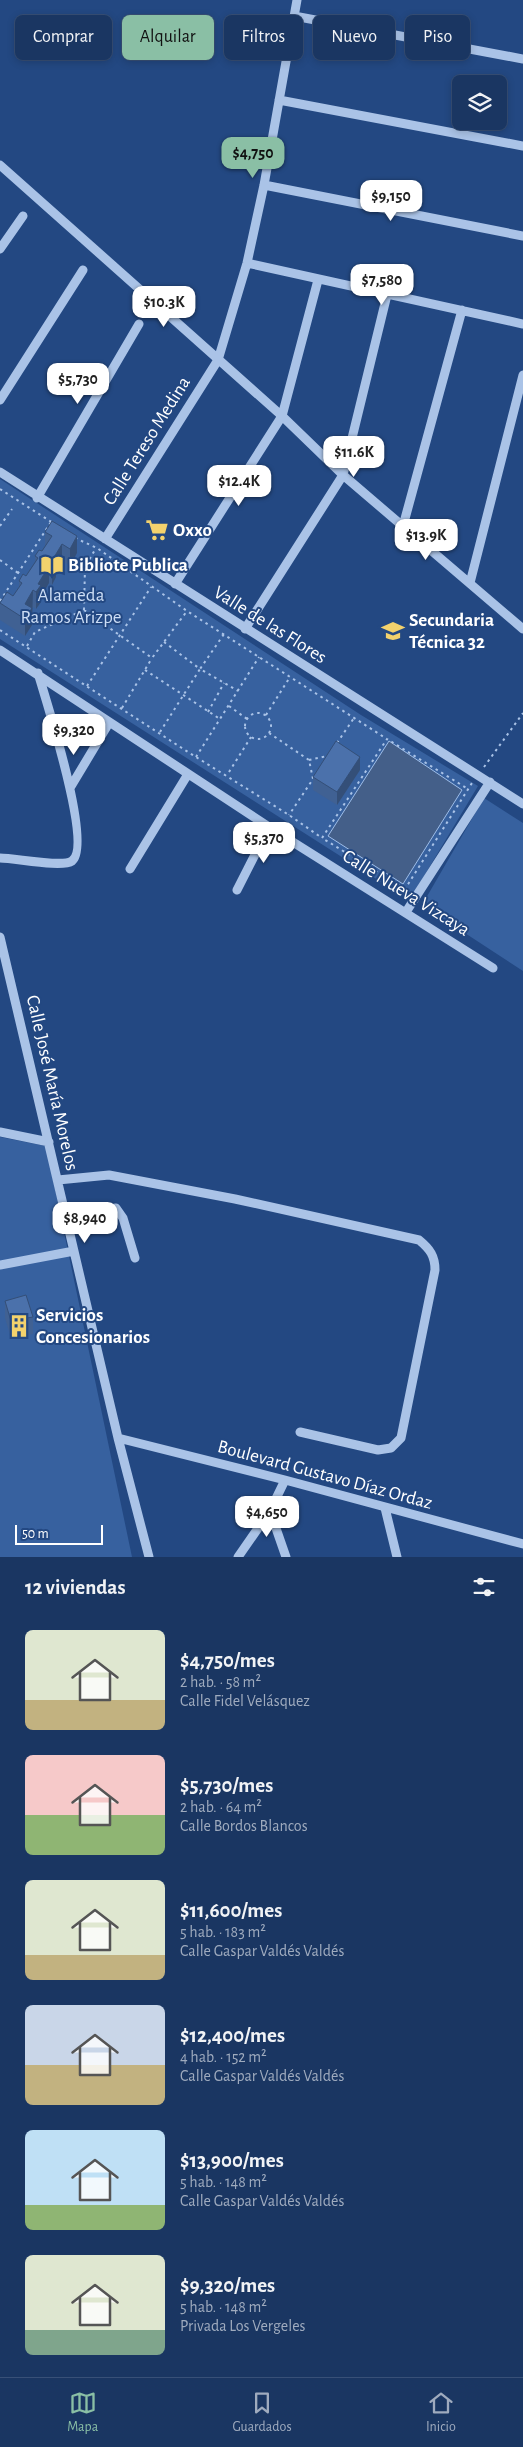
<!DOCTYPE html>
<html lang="es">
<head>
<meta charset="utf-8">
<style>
	:root { --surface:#1a3662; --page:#233e68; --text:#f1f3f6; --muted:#9fabbe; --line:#385077; --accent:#8abfa5 }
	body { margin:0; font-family:"Alegreya Sans",sans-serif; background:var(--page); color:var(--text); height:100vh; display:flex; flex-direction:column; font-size:19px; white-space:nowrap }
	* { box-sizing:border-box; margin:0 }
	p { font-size:16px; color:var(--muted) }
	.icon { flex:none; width:28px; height:28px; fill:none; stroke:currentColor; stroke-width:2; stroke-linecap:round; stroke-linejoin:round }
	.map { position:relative; height:1557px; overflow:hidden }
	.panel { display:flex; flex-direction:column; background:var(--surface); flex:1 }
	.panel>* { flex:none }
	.hud { position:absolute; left:15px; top:15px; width:494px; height:45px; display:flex; gap:10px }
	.fabs { position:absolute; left:452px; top:75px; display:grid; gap:10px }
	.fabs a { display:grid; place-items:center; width:55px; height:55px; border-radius:8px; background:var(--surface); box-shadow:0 2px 8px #0003,0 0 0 1px var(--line); font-size:25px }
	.scale { position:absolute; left:15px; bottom:12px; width:88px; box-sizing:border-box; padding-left:5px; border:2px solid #fff; border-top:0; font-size:14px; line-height:18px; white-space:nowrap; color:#fff; -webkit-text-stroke:4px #234882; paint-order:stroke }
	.price { position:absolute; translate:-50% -42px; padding:0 11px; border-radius:10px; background:#fff; color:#222; font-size:16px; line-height:32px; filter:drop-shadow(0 1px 2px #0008) }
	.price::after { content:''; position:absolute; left:50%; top:30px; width:15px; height:11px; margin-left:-8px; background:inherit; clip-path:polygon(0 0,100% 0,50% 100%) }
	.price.active { background:var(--accent); color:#111 }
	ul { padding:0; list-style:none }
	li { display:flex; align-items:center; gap:15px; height:125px; padding:0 25px }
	li span { display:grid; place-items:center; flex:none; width:140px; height:100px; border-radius:8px; color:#555 }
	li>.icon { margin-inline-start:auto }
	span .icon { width:60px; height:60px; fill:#fffc; stroke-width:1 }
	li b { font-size:21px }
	h2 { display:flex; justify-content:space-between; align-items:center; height:60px; padding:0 25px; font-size:21px }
	.tag { padding:0 18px; border-radius:8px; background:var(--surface); box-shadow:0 2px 8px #0003,0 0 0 1px var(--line); font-size:18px; line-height:45px }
	.tag.active { background:var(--accent); color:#111 }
	.dock { display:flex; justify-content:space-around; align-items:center; height:70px; border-top:1px solid var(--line); background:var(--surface); font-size:14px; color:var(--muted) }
	.dock a { display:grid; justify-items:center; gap:2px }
	.dock .active { color:var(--accent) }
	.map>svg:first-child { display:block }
	.green { fill:#37619f }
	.water { fill:#445f89; stroke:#9ebde8 }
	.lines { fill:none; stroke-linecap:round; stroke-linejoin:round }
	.path { stroke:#aac3e7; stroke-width:2; stroke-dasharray:2.5 4; stroke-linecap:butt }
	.minor { stroke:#aac3e7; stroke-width:9 }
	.wall { fill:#406193 }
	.shaded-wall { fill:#344f78 }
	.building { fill:#4b71ab; stroke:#344f78 }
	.labels { text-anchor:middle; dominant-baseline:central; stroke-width:4; stroke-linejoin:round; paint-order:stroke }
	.street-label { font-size:19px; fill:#fff; stroke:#234882 }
	.poi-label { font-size:19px; font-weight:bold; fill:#fff; stroke:#234882; text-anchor:start }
	.park-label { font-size:19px; fill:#cddef6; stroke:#234882 }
</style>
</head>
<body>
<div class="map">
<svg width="523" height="1557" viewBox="0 0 523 1557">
	<rect width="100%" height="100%" fill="#234882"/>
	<path class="green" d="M0 479 361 715 478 786 412 896H403L0 639Z
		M484 798 523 823V971L422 905Z
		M0 1137 46 1146 132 1557H0Z"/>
	<path class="water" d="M389 741 462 790 403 884 328 836Z"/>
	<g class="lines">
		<path class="path" d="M0 489 53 523
			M0 526 12 509
			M75 538 97 548 187 611 387 739
			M0 560 18 573
			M0 601 51 522
			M84 610 152 658 187 611
			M84 610 85 567 96 548
			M0 630 188 752 289 815 322 838
			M164 642 200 669 224 634
			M27 646 35 632 84 610
			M145 670 220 719
			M87 686 151 587
			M229 706 247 719
			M122 708 152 658
			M208 712 224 683
			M245 726a13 13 0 1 1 26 0a13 13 0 1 1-26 0Z
			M266 715 290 677
			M160 732 200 669 238 691
			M269 733 309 760 313 779 289 815
			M337 743 354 718
			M196 757 259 657
			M309 760 327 756
			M484 767 523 713
			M229 772 251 737
			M405 889 322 838 387 739 468 789
			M403 896 405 889 472 783"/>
		<path class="minor" d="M294 16 523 59
			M279 100 523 146
			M0 165 282 416 343 475 523 629
			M264 185 523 236
			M0 249 23 216
			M247 263 523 324
			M0 400 83 270
			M0 472 523 804
			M37 498 139 324
			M403 526 462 310
			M105 539 218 360 247 263 264 185 297 0
			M470 583 523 375
			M175 584 282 416 318 280
			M245 629 343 475 387 295
			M0 650 269 827 493 968
			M70 788 109 723
			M0 858C15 858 62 868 72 861 93 846 46 700 38 673
			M130 869 188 774
			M237 890 269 827
			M406 912 490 782
			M0 937 118 1438 149 1557
			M0 1132 49 1142
			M58 1180 109 1175 235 1199 419 1240C430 1249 435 1256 435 1270L401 1438 391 1448 378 1450 300 1432
			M66 1215 116 1208 123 1218 135 1258
			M0 1265 74 1251
			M118 1438 285 1480 523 1544
			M385 1508 397 1557
			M270 1511 286 1557
			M238 1557 270 1511 285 1480"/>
	</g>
	<path class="wall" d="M45 532 77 553 70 566 62 561 56 571V577L52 585 49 583 41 597V602L36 609 33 607 32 609V625L25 636 0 620V603L13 596 19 588V581L26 576 35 562V556L42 551 45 547Z
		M360 770 337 805 313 790V777Z
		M5 1301 33 1317V1334L11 1338 5 1318Z"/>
	<path class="shaded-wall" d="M77 536V553L70 566V549Z
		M62 544V561L56 571V577L52 585V568L53 559Z
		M49 566V583L41 597V602L36 609V592L38 584Z
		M33 590 32 625 25 636V604Z
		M360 757V770L337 805V792Z"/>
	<path class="building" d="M52 521 77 536 70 549 62 544 53 559 56 560 52 568 49 566 38 584 41 585 36 592 33 590 25 604 32 608 25 619 0 603 7 592 13 596 22 583 19 581 23 574 26 576 38 558 35 556 39 550 42 551 52 536 45 532Z
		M336 741 360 757 337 792 313 777Z
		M26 1295 33 1317 11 1321 5 1301Z"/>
	<defs>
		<symbol id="supermarket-bare" viewBox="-9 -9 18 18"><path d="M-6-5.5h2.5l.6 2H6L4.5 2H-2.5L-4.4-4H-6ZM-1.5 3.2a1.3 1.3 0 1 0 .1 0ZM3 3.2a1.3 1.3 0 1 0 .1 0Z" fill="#f3d26d" stroke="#234882" stroke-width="2.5" paint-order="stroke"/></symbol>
		<symbol id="library-bare" viewBox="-9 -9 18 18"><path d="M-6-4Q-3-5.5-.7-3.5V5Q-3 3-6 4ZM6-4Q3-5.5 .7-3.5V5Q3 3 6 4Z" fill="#f3d26d" stroke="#234882" stroke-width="2.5" paint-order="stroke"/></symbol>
		<symbol id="school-bare" viewBox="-9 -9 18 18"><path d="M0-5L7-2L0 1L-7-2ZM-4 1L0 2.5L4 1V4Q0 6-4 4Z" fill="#f3d26d" stroke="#234882" stroke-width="2.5" paint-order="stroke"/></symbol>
		<symbol id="building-bare" viewBox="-9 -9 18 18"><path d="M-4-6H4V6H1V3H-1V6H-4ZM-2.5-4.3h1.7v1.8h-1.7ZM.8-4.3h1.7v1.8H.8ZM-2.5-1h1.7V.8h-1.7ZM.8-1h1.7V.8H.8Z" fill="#f3d26d" stroke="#234882" stroke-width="2.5" paint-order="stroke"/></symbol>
	</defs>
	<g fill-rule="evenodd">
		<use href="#supermarket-bare" x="141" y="514" width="32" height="32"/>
		<use href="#library-bare" x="36" y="549" width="32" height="32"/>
		<use href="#school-bare" x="377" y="615" width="32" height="32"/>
		<use href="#building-bare" x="3" y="1310" width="32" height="32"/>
	</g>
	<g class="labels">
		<g class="street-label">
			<text transform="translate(147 441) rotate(-58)">Calle Tereso Medina</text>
			<text transform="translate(270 625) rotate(32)">Valle de las Flores</text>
			<text transform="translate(406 893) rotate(32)">Calle Nueva Vizcaya</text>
			<text transform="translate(52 1083) rotate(77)">Calle José María Morelos</text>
			<text transform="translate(325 1475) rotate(15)">Boulevard Gustavo Díaz Ordaz</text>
		</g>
		<g class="poi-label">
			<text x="173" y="530">Oxxo</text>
			<text x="68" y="565">Bibliote Publica</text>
			<text x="409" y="620">Secundaria<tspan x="409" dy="22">Técnica 32</tspan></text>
			<text x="36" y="1315">Servicios<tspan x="36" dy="22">Concesionarios</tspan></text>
		</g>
		<g class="park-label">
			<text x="71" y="595">Alameda<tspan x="71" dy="22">Ramos Arizpe</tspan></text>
		</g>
	</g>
</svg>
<div class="fabs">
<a><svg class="icon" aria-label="layers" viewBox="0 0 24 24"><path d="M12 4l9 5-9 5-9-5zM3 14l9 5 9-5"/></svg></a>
</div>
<div class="scale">50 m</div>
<b class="price active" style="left:253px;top:179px">$4,750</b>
<b class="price" style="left:391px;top:222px">$9,150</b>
<b class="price" style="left:382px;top:306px">$7,580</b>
<b class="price" style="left:164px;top:328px">$10.3K</b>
<b class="price" style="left:78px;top:405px">$5,730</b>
<b class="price" style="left:354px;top:478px">$11.6K</b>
<b class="price" style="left:239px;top:507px">$12.4K</b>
<b class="price" style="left:426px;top:561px">$13.9K</b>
<b class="price" style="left:74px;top:756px">$9,320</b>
<b class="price" style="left:264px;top:864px">$5,370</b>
<b class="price" style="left:85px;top:1244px">$8,940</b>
<b class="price" style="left:267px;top:1538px">$4,650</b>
<div class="hud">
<a class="tag">Comprar</a>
<a class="tag active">Alquilar</a>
<a class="tag">Filtros</a>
<a class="tag">Nuevo</a>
<a class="tag">Piso</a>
</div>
</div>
<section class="panel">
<h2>12 viviendas<svg class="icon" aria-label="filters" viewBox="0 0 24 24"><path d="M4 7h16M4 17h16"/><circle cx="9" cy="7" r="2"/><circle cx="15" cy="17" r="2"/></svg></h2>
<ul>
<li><span style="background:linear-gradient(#dfe7d0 70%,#c2b280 0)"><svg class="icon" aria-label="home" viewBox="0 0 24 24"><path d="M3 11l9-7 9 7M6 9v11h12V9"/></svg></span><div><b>$4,750/mes</b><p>2 hab. · 58 m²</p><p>Calle Fidel Velásquez</p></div></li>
<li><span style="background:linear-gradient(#f6c9c9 60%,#8fb573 0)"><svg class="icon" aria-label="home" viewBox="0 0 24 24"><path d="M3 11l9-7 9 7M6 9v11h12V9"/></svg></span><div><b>$5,730/mes</b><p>2 hab. · 64 m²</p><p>Calle Bordos Blancos</p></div></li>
<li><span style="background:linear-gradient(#dfe7d0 75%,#c2b280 0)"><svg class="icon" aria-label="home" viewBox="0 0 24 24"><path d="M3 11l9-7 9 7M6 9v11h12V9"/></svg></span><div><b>$11,600/mes</b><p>5 hab. · 183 m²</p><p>Calle Gaspar Valdés Valdés</p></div></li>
<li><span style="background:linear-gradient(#c9d6e8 60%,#c2b280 0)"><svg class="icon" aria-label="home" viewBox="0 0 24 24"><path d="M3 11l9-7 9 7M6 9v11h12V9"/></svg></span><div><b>$12,400/mes</b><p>4 hab. · 152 m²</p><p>Calle Gaspar Valdés Valdés</p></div></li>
<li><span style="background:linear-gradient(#bfe0f5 75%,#8fb573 0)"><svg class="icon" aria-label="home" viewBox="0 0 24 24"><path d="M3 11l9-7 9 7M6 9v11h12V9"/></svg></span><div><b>$13,900/mes</b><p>5 hab. · 148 m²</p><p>Calle Gaspar Valdés Valdés</p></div></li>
<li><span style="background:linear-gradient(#dfe7d0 75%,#7fa58c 0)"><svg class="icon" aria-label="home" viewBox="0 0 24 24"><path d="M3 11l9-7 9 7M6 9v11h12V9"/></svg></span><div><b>$9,320/mes</b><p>5 hab. · 148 m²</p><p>Privada Los Vergeles</p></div></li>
</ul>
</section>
<nav class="dock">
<a class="active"><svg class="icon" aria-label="map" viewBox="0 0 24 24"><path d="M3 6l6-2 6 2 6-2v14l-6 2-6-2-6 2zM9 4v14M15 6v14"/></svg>Mapa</a>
<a><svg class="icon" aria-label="saved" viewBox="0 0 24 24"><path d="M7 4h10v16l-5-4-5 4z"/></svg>Guardados</a>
<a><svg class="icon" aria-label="home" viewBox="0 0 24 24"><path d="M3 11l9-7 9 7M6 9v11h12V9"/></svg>Inicio</a>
</nav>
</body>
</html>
